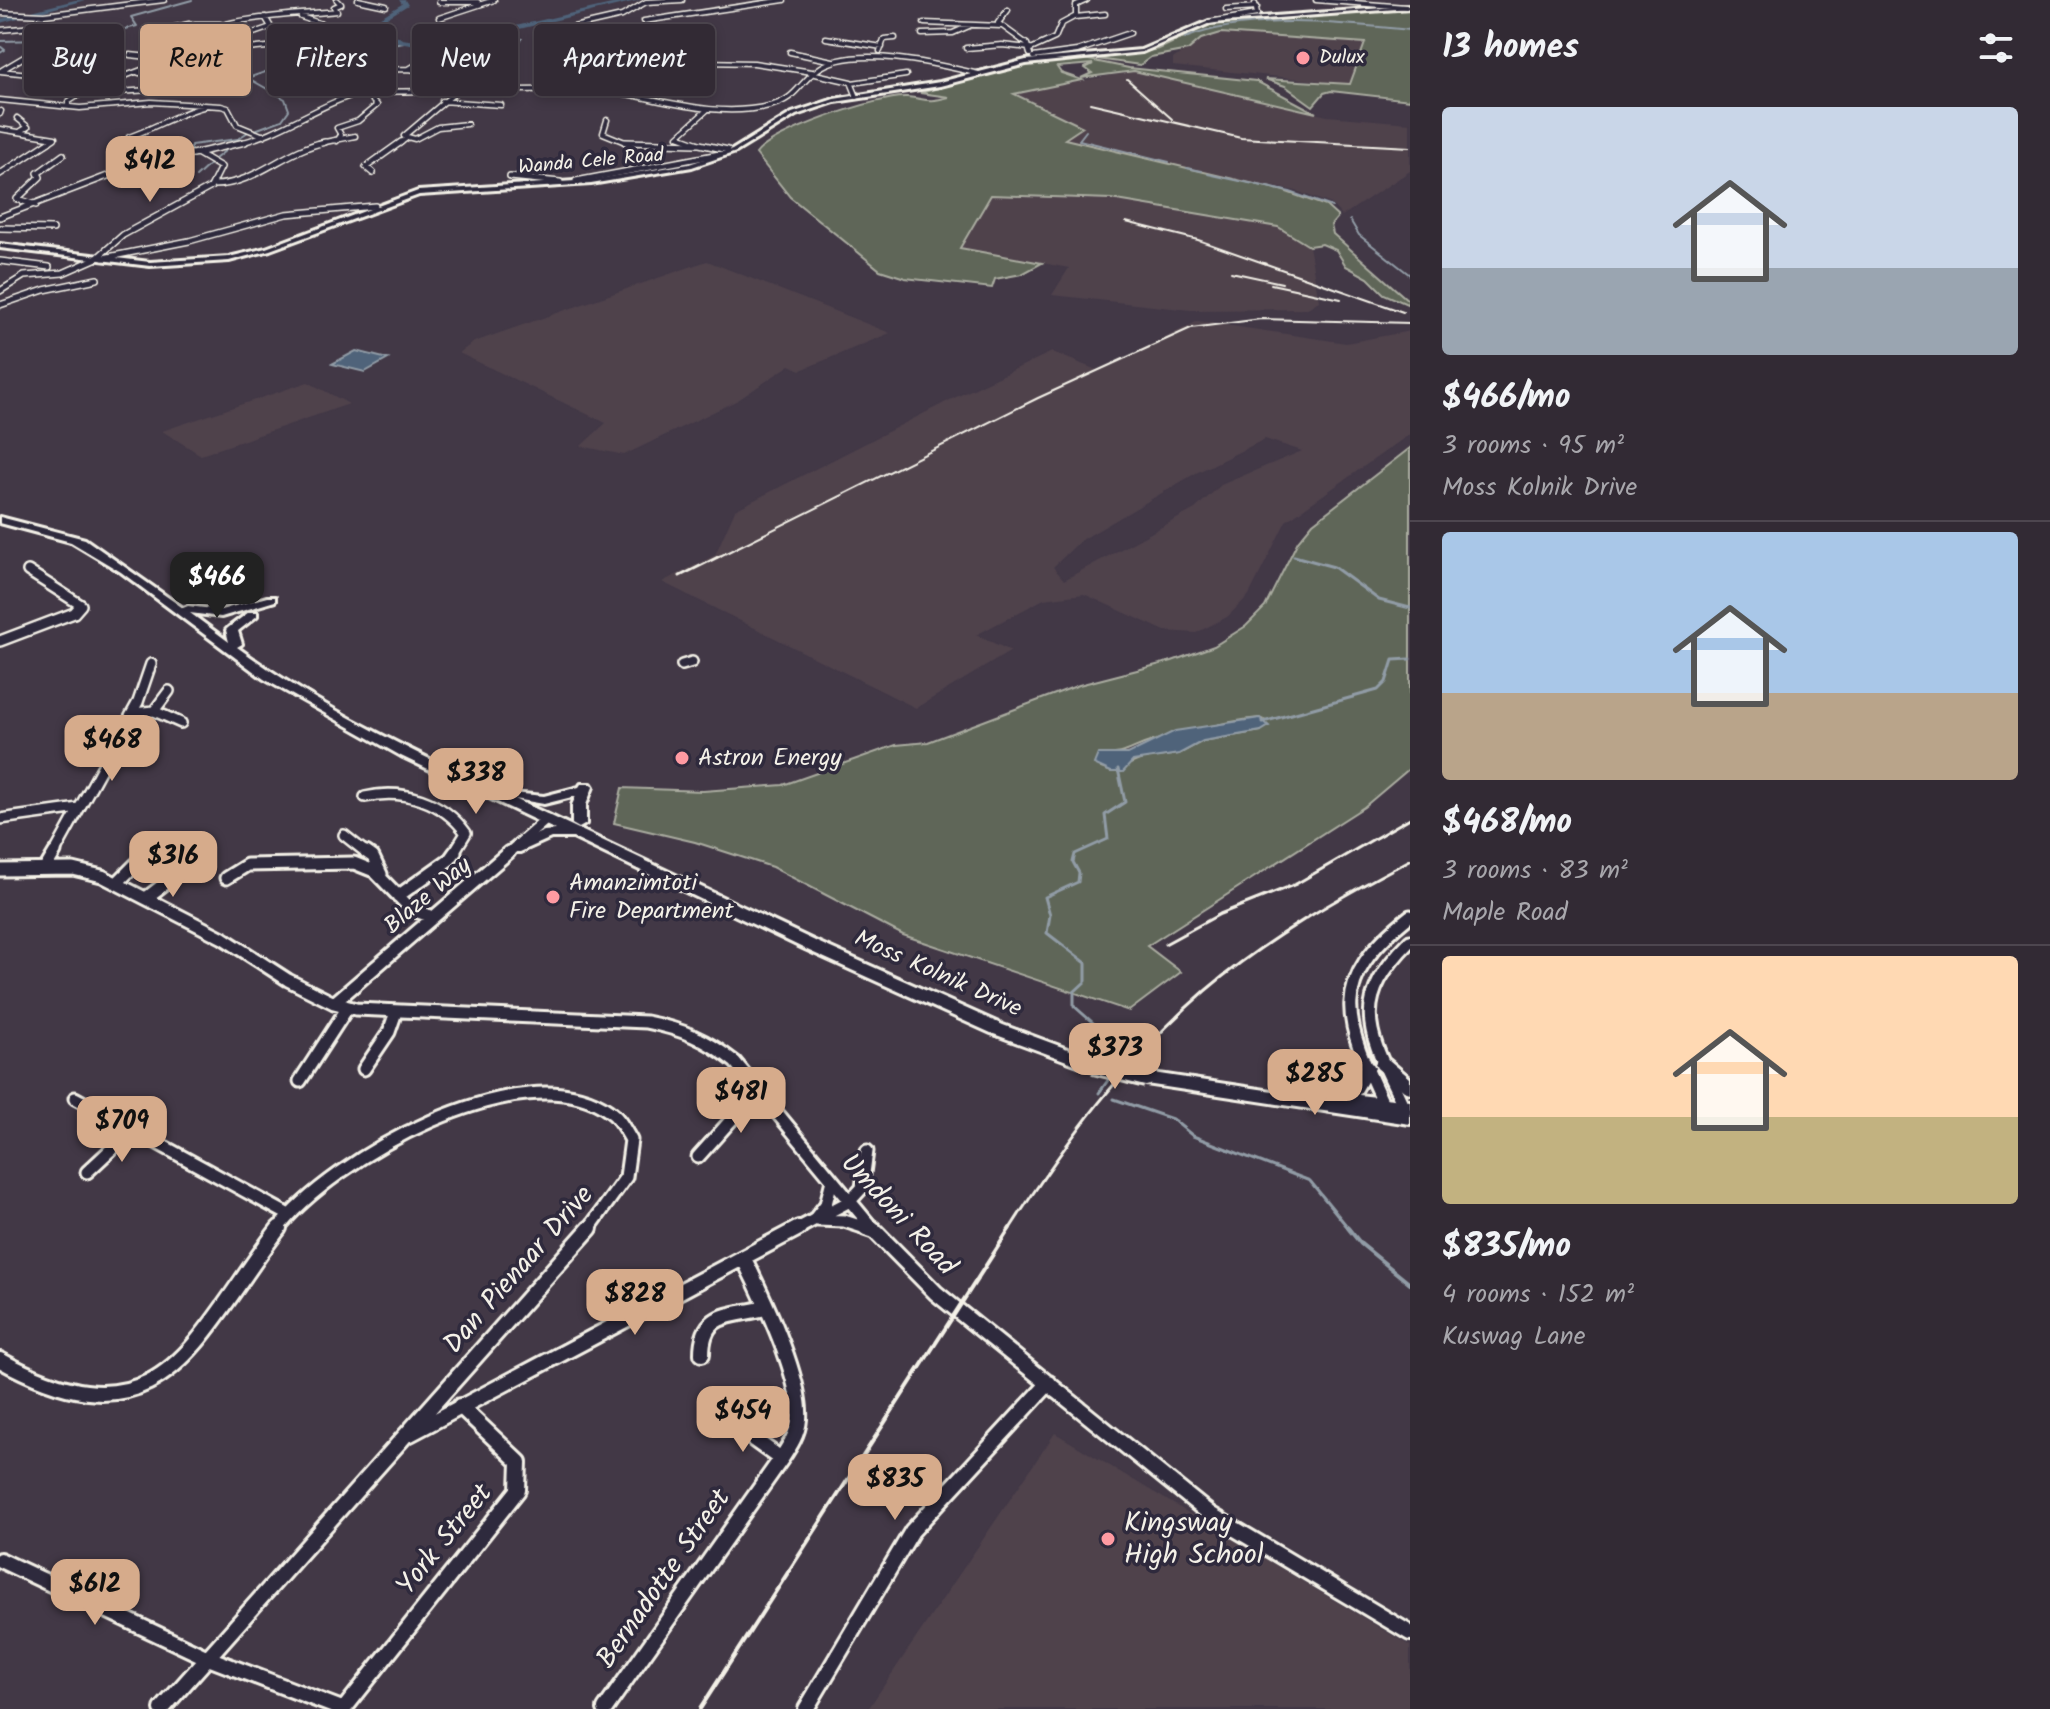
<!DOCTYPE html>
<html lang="en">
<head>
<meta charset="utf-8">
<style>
	:root { --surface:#322a34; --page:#3d3640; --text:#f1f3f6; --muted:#a8a7ac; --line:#4d464f; --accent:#d6ab8b }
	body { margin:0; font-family:Kalam,sans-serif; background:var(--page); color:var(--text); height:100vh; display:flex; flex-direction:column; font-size:30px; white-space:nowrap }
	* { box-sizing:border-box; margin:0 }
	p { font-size:26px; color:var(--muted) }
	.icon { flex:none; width:44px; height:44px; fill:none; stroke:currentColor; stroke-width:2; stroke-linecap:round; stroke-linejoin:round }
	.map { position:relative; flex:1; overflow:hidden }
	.side { display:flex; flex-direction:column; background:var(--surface); width:640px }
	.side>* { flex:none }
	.banner { position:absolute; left:24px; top:24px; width:760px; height:72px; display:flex; gap:16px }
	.price { position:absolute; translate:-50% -68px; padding:0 18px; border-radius:16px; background:var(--accent); color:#111; font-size:26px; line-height:52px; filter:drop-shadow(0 2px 4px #0008) }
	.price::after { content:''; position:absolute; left:50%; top:48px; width:24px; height:18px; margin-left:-12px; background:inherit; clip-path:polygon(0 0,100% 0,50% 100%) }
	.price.active { background:#222; color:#fff }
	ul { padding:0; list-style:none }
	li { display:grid; align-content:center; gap:16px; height:424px; padding:0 32px }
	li+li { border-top:2px solid var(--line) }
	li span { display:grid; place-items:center; height:248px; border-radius:8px; color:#555 }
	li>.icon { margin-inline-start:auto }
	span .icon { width:144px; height:144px; fill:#fffc; stroke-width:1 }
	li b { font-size:34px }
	h2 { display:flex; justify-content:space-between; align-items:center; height:96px; padding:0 32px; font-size:34px }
	.tag { padding:0 28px; border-radius:8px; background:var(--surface); box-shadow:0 4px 12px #0003,0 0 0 2px var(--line); font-size:28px; line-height:72px }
	.tag.active { background:var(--accent); color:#111 }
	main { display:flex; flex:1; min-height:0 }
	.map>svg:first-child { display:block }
	.built { fill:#4f424c; fill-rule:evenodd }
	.green { fill:#5f6659; stroke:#aaaca0; stroke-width:2; fill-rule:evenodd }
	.water { fill:#4f637a; stroke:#919ca6; stroke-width:2 }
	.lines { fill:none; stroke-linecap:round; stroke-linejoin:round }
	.stream-far2 { stroke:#919ca6; stroke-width:2 }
	.stream-far1 { stroke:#919ca6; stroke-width:3 }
	.stream { stroke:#919ca6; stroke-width:4 }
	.river { fill:#4f637a; fill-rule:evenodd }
	.minor-far4-casing { stroke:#f4f1e8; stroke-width:7 }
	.minor-far3-casing { stroke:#f4f1e8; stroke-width:8 }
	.minor-far2-casing { stroke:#f4f1e8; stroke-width:14 }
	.minor-far1-casing { stroke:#f4f1e8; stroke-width:17 }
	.minor-casing { stroke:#f4f1e8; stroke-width:20 }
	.tertiary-casing { stroke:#f4f1e8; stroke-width:6 }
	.secondary-casing { stroke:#f4f1e8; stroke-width:6 }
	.minor-far4 { stroke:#2f2a3d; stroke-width:4 }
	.minor-far3 { stroke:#2f2a3d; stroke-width:5 }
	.minor-far2 { stroke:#2f2a3d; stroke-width:9 }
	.minor-far1 { stroke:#2f2a3d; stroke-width:11 }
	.minor { stroke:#2f2a3d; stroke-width:14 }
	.tertiary { fill:#2f2a3d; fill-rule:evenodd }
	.secondary { fill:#2f2a3d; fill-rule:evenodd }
	.rail-far2 { stroke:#f4f1e8; stroke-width:2 }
	.rail-far1 { stroke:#f4f1e8; stroke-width:3 }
	.rail { stroke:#f4f1e8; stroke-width:4 }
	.secondary-bridge-casing { stroke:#f4f1e8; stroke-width:22; stroke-linecap:butt }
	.secondary-bridge { stroke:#2f2a3d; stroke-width:16 }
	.poi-dot { fill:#ff9aa2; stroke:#2f2a3d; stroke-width:3 }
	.labels { text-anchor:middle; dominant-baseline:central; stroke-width:7; stroke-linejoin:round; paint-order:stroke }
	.far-poi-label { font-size:20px; fill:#f4f1e8; stroke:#2f2a3d; text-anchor:start }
	.far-street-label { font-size:20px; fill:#f4f1e8; stroke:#2f2a3d }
	.poi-label { font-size:24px; fill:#f4f1e8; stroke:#2f2a3d; text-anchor:start }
	.street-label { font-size:24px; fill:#f4f1e8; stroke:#2f2a3d }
	.near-street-label { font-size:28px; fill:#f4f1e8; stroke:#2f2a3d }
	.near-poi-label { font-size:28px; fill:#f4f1e8; stroke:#2f2a3d; text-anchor:start }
</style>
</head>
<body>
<main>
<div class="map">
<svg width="1410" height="1709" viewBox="0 0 1410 1709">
	<rect width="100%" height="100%" fill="#423846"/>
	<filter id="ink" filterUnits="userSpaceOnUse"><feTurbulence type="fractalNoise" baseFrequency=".0125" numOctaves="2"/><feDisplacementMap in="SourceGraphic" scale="16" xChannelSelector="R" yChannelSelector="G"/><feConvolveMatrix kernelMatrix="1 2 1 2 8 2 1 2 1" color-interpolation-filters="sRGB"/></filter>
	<g filter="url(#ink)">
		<path class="built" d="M1221 33 1328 38 1366 43 1350 84 1173 66V59L1200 39Z
			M1134 71 1327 116 1410 123V171L1342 216 1331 204 1296 191 1212 175 1064 138 1083 127 1013 94Z
			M991 195 1111 199 1278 227 1309 246 1319 301 1306 309 1190 310 1052 295 1069 268 960 248Z
			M707 261 890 333 801 370 790 365 738 400 624 455 581 446 606 423 459 353 474 342Z
			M1198 321 1346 343 1410 331V434L1286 521 1249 595 1227 617 1196 633 1165 631 1084 594 1044 599 976 635 1011 651 916 708 662 582 715 555 735 510 954 398 1052 352 1099 371ZM1265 439 1302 451 1221 485 1195 509 1064 580 1053 567 1080 541 1196 473Z
			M308 382 349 404 201 455 162 431Z
			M1055 1433 1410 1646V1709H868Z"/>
		<path class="green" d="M1397 9 1410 10V100L1331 91 1324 93 1313 106 1285 86 1265 79 1350 84 1365 43 1221 33 1201 39 1188 50 1151 57 1140 65 1097 59 1159 49 1214 23Z
			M1084 59 1129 68 1256 81 1316 113 1134 71 1081 78 1092 73 1085 68 1093 64 1057 67 1061 73 1082 80 1014 94 1083 127 1065 139 1284 191 1326 206 1338 217 1331 225 1333 234 1409 301 1407 304 1384 294 1368 278 1346 266 1336 250 1322 244 1309 246 1278 227 1111 199 991 195 960 248 1042 263 1022 274 995 279 992 288 905 278 880 270 790 197 756 154C770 133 880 95 907 97 927 99 927 103 949 97L920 93 1031 63Z
			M1410 448V768L1364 807 1147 946 1181 972 1129 1011 903 935 772 867 695 842 614 823 622 788 703 791 783 785 896 745 928 742 1079 685 1172 661 1214 646 1246 626 1265 607 1298 541 1313 523ZM1259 718 1266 721 1261 731 1203 741 1179 754 1142 759 1111 772 1101 768 1099 754C1129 756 1128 748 1153 741 1189 731 1222 722 1259 718Z"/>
		<path class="water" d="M356 351 388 359 365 372 332 364Z
			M1260 718 1269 726 1261 731 1203 741 1179 754 1133 761 1123 772H1111L1094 764 1098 754H1128L1175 731Z"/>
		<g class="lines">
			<path class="stream-far2" d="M496 33 522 39 505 55 513 59 517 69
				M1185 38C1250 13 1341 23 1410 30
				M0 41C47 40 92 39 137 26L131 17 192 0
				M0 46 5 50 0 53
				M252 131 282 120 289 110 285 99 248 78 297 61 404 42
				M1086 131 1079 140 1169 162
				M239 138 248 132
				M157 151 188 147
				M191 151V145L238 139
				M163 153 182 147
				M215 159 230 147
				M1187 168 1202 171
				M1208 174 1290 192 1332 207
				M196 177 210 164
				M1350 220 1359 235 1410 275
				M1294 556 1301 558"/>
			<path class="stream-far1" d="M1294 556 1334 567 1379 600 1410 608
				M1263 722 1378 690 1386 682 1393 660 1410 659
				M1118 769 1125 802 1105 815 1108 839 1075 854 1073 862 1079 873 1078 882 1045 897 1050 915 1047 933 1086 963V981L1074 992V1006L1118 1045 1122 1055 1118 1066
				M1099 1093 1111 1076
				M1114 1099 1172 1119 1193 1136 1310 1181 1350 1230"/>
			<path class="stream" d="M1348 1228 1361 1244 1410 1284"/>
			<path class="river" d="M75 0H85L0 23V19Z
				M399 0H405L408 5 385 19 391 24 390 31 402 39 448 46 507 28 629 0H640L511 31 448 50 398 42 385 33V25L379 23V18L402 4Z"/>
			<defs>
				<path id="minor-far4" d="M358 0 386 6
					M1316 0 1406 7
					M439 2H478
					M1226 9 1257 7
					M1008 10 998 23 1027 44 1030 54
					M0 13 44 15 164 0
					M1075 17 1105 14
					M439 18 494 0
					M644 21 784 0
					M1209 22 1257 14 1255 4
					M924 23 1001 26
					M167 29 189 24H220
					M0 30 56 25
					M552 32 622 16 646 2 682 0
					M922 34 953 33 969 26
					M242 37 271 27 265 17
					M826 38 882 47
					M966 48 1002 45 1030 48
					M1031 49 1055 38 1061 24 1076 16V5L1087 0
					M880 51 884 39 895 38
					M790 52 833 61
					M130 55 168 59
					M171 57 277 46 282 44 279 40 325 25 301 17
					M1033 57 1077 51 1130 33
					M651 61 754 63 812 72
					M2 70 29 54
					M372 70 409 69
					M0 71 50 76 58 85
					M139 73 166 74
					M811 73 851 82 857 97
					M455 77 486 74
					M433 80 453 76 464 68 460 64 472 58
					M332 81 345 85 353 94
					M852 83 906 75
					M421 90 438 74 409 69 424 60 450 57
					M457 91 404 136 415 139 438 127 467 124
					M82 94 151 90 186 83
					M0 100 80 108 151 102 221 106 228 108 237 125 264 136
					M442 101 501 105
					M68 107V102L85 91 168 60C185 15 295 16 337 11L334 7 341 4 337 0
					M0 114 1 111
					M17 118 28 127 21 131
					M607 120 603 133 630 144
					M0 129 55 138 46 144
					M129 137C155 128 176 114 203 107
					M337 141 341 135 337 128 358 121 377 105 373 101
					M236 144C281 134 318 104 363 92L593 89C652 95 709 120 769 106 797 99 797 85 817 70 850 43 941 65 979 74
					M315 144 355 136
					M399 144 407 138
					M700 144 678 136 707 110"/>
				<path id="minor-far3" d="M625 142 697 144
					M690 142 728 150
					M373 173 366 167 401 142
					M0 174 49 142
					M510 177 560 182
					M576 181 725 153
					M213 185C255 185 284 150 325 142
					M36 205 17 199 40 177 38 173 63 155
					M0 217 126 169 245 142
					M0 228 53 229
					M103 258 189 241 286 214 375 206
					M0 261 49 267
					M0 291 24 276 63 273 97 258 123 235 211 187 221 167 197 153
					M0 305 44 290 97 279"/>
				<path id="minor-far2" d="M0 641 74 613 81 605 28 571
					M682 665 692 662
					M154 711 181 723
					M133 713 154 711 169 691
					M365 797C403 788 443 801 466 833L453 854
					M0 819 79 808
					M344 835 368 854
					M54 854 138 702 151 664
					M146 854 155 845
					M507 854 547 819"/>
				<path id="minor-far1" d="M366 852 373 857 381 874
					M46 867 55 852
					M0 870 73 869 102 876 223 938 288 980 334 1003 356 1009 646 1022C682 1029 706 1039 735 1062L874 1230
					M226 878 247 865 354 863 374 871 412 910 433 917
					M117 883 148 852
					M398 896 450 859 455 852
					M146 898 179 873
					M334 1003 509 852
					M364 1069 389 1032 396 1012
					M300 1081 348 1007
					M75 1098 289 1215
					M1386 1110C1345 1022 1325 983 1410 916
					M1406 1112C1373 1038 1344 1007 1410 941
					M698 1157 758 1090
					M87 1172 133 1129
					M816 1217 826 1204 832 1180
					M817 1220 844 1221 872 1230
					M277 1230C331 1159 524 1050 609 1111 619 1117 625 1130 631 1140L626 1177 588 1230
					M795 1230 850 1201 862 1188 867 1151"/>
				<path id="minor" d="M866 1228 872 1230
					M872 1228 936 1293 1210 1514 1410 1633
					M702 1354C702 1311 730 1317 765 1308
					M0 1360C162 1450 194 1339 279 1228
					M727 1420 781 1459
					M410 1434 799 1228
					M0 1560 208 1658 342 1709
					M162 1709 590 1228
					M344 1709 518 1490 519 1462 460 1406
					M605 1709 781 1459C789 1447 798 1434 799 1419 802 1378 763 1297 744 1259
					M806 1709 912 1531 1049 1383"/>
				<path id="tertiary" d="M1410 6V8L1210 23 1142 52 1026 64 940 86 835 102 796 115 736 152 692 167 591 184 419 195 270 250 229 261 150 266 0 248V244L150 262 229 257 266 248 418 191 591 180 689 164 732 150 792 113 834 99 940 82 1026 60 1141 50 1209 21Z"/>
				<path id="secondary" d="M0 517 85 539 183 608 188 606 221 610 267 597H275V601L221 617 190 613 229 642 226 630 228 628 249 612H257V616L238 631 242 644 237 647C321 709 418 754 512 798V793L544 796 579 787 581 784H591L593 787 586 805V824L579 828 572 824V805L576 796 544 804 515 799 815 941 1003 1025 1100 1061 1102 1065 1100 1069 1094 1071 991 1033 805 949 573 838H551L520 852H510L508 849 510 846 544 831 556 830 401 756 264 679 121 572 71 542 0 523Z
					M1383 1058 1389 1060 1410 1078V1093L1404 1091 1377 1068 1375 1064 1377 1060Z
					M1367 1062 1373 1064 1375 1068 1359 1095 1410 1101V1124L1146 1084 1140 1082 1138 1078 1140 1074 1146 1072 1326 1099 1328 1095 1347 1087 1361 1064Z"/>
			</defs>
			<use href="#minor-far4" class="minor-far4-casing"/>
			<use href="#minor-far3" class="minor-far3-casing"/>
			<use href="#minor-far2" class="minor-far2-casing"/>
			<use href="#minor-far1" class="minor-far1-casing"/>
			<use href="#minor" class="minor-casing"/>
			<use href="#tertiary" class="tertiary-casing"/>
			<use href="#secondary" class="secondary-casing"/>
			<use href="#minor-far4" class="minor-far4"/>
			<use href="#minor-far3" class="minor-far3"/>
			<use href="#minor-far2" class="minor-far2"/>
			<use href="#minor-far1" class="minor-far1"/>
			<use href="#minor" class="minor"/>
			<use href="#tertiary" class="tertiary"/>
			<use href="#secondary" class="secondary"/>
			<path class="rail-far2" d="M1127 79 1172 119
				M1090 103 1241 138 1410 147
				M1126 222 1198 240 1403 312
				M1231 272 1282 283
				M1271 284 1341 299
				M716 558 1038 398 1191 328 1261 319 1410 323"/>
			<path class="rail-far1" d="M680 576 720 556
				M1165 944 1220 914 1296 884 1410 818
				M1009 1230C1065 1143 1126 1059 1205 991 1267 938 1338 898 1410 860"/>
			<path class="rail" d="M700 1709 1010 1228"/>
			<defs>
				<path id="secondary-bridge" d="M1094 1065 1146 1078"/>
			</defs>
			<use href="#secondary-bridge" class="secondary-bridge-casing"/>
			<use href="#secondary-bridge" class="secondary-bridge"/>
		</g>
	</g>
	<g class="poi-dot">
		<circle cx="1303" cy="58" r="8"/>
		<circle cx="682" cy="758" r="8"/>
		<circle cx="553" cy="897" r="8"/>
		<circle cx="1108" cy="1539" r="8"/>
	</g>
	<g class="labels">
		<g class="far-poi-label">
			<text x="1319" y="58">Dulux</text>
		</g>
		<g class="far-street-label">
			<text transform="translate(591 162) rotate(-5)">Wanda Cele Road</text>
		</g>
		<g class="poi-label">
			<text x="698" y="758">Astron Energy</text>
			<text x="569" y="883">Amanzimtoti<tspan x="569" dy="28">Fire Department</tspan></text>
		</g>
		<g class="street-label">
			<text transform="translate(428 896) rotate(-40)">Blaze Way</text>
			<text transform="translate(938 974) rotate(24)">Moss Kolnik Drive</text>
		</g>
		<g class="near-street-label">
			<text transform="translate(898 1215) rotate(47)">Umdoni Road</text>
			<text transform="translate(519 1270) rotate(-49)">Dan Pienaar Drive</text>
			<text transform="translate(445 1540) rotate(-51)">York Street</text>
			<text transform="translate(664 1579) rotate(-55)">Bernadotte Street</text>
		</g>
		<g class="near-poi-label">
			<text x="1124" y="1523">Kingsway<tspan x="1124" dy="32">High School</tspan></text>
		</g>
	</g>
</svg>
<b class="price" style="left:150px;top:204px">$412</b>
<b class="price active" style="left:217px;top:620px">$466</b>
<b class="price" style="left:112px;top:783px">$468</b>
<b class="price" style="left:476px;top:816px">$338</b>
<b class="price" style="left:173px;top:899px">$316</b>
<b class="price" style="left:1115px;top:1091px">$373</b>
<b class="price" style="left:1315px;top:1117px">$285</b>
<b class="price" style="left:741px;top:1135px">$481</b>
<b class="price" style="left:122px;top:1164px">$709</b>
<b class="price" style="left:635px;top:1337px">$828</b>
<b class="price" style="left:743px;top:1454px">$454</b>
<b class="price" style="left:895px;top:1522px">$835</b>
<b class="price" style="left:95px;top:1627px">$612</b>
<div class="banner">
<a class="tag">Buy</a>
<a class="tag active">Rent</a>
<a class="tag">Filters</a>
<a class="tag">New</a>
<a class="tag">Apartment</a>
</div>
</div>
<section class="side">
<h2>13 homes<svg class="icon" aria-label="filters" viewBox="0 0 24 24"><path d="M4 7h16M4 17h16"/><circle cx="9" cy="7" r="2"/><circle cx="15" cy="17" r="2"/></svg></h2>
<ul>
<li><span style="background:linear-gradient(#c9d6e8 65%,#9aa5b1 0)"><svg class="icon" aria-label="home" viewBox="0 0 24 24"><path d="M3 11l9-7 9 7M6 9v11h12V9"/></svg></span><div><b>$466/mo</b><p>3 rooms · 95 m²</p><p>Moss Kolnik Drive</p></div></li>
<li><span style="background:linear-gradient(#a9c7e8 65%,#b9a48a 0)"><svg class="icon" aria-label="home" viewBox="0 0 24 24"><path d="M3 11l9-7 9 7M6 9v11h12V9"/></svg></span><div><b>$468/mo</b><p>3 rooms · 83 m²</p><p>Maple Road</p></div></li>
<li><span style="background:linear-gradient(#ffd9b3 65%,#c2b280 0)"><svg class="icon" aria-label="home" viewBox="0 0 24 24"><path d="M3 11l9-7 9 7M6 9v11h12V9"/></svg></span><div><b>$835/mo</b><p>4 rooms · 152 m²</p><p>Kuswag Lane</p></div></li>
</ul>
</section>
</main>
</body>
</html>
